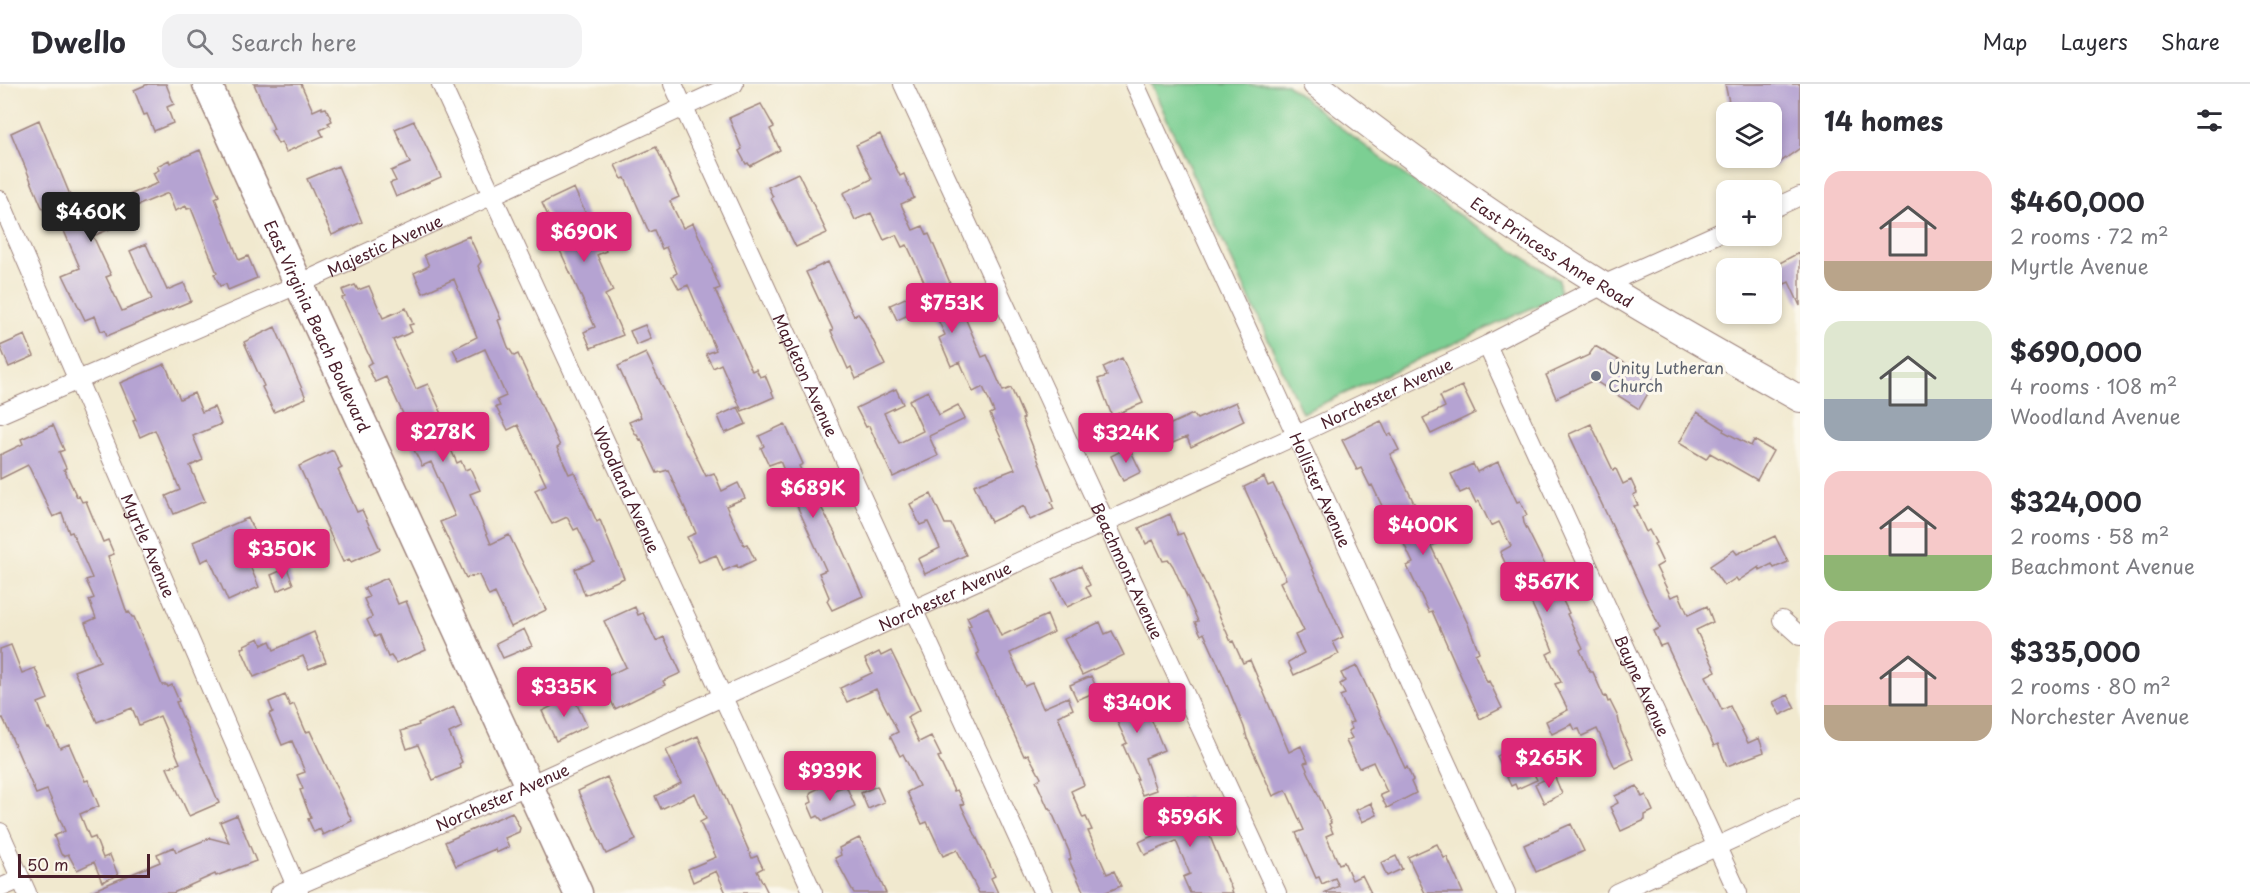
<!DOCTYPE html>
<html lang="en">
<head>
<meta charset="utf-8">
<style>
	:root { --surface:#fff; --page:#f2f2f3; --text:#2b2b33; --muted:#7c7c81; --line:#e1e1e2; --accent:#db2777 }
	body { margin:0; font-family:"Playpen Sans",sans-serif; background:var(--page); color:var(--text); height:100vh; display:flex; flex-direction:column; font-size:22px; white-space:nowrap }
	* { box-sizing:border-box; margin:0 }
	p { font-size:20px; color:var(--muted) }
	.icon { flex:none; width:33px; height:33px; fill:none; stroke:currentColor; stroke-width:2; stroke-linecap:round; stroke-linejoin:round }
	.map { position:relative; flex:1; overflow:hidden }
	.side { display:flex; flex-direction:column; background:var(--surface); width:450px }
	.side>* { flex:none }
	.fabs { position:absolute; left:1716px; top:18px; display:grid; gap:12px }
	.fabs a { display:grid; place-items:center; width:66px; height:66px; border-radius:12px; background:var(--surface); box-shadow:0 3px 9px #0003; font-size:30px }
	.scale { position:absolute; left:18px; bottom:15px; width:132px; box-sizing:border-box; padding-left:6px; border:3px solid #4a1f2b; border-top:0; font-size:16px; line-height:21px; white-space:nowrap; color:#4a1f2b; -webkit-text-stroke:4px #fbf7ec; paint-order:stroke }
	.price { position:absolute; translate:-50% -51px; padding:0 14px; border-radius:6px; background:var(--accent); color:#fff; font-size:20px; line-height:39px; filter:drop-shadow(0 2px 3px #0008) }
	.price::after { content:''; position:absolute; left:50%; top:36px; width:18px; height:14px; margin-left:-9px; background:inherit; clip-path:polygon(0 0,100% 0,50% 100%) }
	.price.selected { background:#222; color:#fff }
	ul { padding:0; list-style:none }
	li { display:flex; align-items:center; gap:18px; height:150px; padding:0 24px }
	li span { display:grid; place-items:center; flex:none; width:168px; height:120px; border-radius:18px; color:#555 }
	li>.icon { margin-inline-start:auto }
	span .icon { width:72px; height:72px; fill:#fffc; stroke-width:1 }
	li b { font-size:26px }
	h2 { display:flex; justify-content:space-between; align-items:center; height:72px; padding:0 24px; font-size:26px }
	header { display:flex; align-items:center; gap:36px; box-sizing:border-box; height:84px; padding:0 30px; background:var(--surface); border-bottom:2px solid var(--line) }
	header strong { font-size:28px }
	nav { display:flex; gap:33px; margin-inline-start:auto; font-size:21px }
	.search { width:420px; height:54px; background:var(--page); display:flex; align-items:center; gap:15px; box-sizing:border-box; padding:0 21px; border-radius:18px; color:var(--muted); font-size:22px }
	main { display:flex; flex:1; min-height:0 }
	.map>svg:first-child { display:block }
	.green { fill:#7bcf93; stroke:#62775f; stroke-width:1.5 }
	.building { fill:#b5a3d2 }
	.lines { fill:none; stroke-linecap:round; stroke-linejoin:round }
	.minor-casing { stroke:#9e847d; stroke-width:20 }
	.secondary-casing { stroke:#9e847d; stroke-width:28 }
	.primary-casing { stroke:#9e847d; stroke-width:31 }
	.minor { stroke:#fff; stroke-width:18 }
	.secondary { stroke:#fff; stroke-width:26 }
	.primary { stroke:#fff; stroke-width:28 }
	.worship-dot { fill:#6b7280; stroke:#fbf7ec; stroke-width:2 }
	.labels { text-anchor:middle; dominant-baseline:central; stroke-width:6; stroke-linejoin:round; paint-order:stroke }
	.street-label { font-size:16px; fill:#4a1f2b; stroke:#fbf7ec }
	.worship-label { font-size:16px; fill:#5b616d; stroke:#fbf7ec; text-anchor:start }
</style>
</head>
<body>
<header>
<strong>Dwello</strong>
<div class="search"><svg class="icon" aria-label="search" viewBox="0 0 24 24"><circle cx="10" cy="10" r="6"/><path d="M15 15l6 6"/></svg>Search here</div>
<nav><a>Map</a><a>Layers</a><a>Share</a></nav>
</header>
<main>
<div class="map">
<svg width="1800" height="809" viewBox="0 0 1800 809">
	<rect width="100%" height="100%" fill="#fbf7ec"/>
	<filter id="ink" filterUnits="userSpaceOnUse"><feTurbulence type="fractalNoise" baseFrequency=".0167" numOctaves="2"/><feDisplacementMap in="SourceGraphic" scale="12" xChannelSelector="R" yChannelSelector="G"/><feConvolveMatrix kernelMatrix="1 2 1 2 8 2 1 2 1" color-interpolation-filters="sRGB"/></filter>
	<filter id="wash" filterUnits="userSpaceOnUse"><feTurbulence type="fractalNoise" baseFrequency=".008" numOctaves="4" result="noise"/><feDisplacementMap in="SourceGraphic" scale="24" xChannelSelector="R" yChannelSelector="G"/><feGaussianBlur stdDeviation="1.35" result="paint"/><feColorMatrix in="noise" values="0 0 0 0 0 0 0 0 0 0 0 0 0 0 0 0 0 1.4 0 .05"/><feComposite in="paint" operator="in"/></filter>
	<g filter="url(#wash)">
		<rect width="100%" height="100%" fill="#f1e9cf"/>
		<path class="green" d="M1151 0H1287L1332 37 1451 126 1559 196 1560 211 1302 329Z"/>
		<g id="blocks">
			<path class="building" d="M148 0H166L174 20 167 23 173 39 154 47 147 30 144 31 134 6Z
				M254 0H301L313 27 322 23V25L326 24 332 37 328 39 330 41 320 46 323 52 286 68 281 58 278 60 271 46 274 45Z
				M1725 0H1800V64L1772 84V28H1735L1729 18Z
				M761 20 774 43 770 45 780 66 750 82 748 79 746 80 739 67 742 65 729 34Z
				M39 36 75 123 96 114 102 128 110 125 117 142 93 152 111 191 106 193 122 227 152 215 130 167 146 160 167 206 184 199 191 217 107 252 105 246 101 247 95 232 85 236 63 191 80 184 55 126 46 130 41 121 11 49Z
				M414 37 441 93 396 113 390 99 396 97 391 87 410 79 395 45Z
				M880 50 900 92 904 90 914 114 901 120 913 146 923 142 927 151 929 150 982 273 987 271 1003 307 1011 304 1024 334 1022 335 1054 417 1051 418 1054 425 1030 436 1024 422 991 438 974 401 1015 385 990 330 994 328 983 303 973 308 960 278 951 282 939 254 945 251 931 221 897 236 890 221 927 204 907 161 902 163 896 151 884 156 871 129 855 136 843 109 872 95 856 61Z
				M656 63 679 113 670 117 683 144 693 139 713 184 712 185 720 204 715 206 752 287 756 285 760 293 765 291 774 313 742 327 721 280 713 284 706 270 716 266 688 201 679 205 672 192 677 189 666 163 662 165 654 146 649 148 625 94 622 95 615 81Z
				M200 66 219 112 215 114 239 176 248 172 257 194 228 206 226 200 220 202 214 190 217 189 191 124 187 125 186 122 175 127 168 109 134 123 129 111 158 99 153 89 159 86 157 82 169 76 170 79Z
				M338 82 362 138 332 151 307 95Z
				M798 89 827 149 796 163 771 114 773 113 768 103Z
				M574 104 590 139 593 138 606 167 597 171 613 207 605 211 623 251 591 264 584 248 595 243 558 162 562 161 542 119Z
				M469 152 481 178 478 182 501 235 498 236 508 263 514 272 518 270 560 362 557 364 569 390 574 388 597 438 600 436 624 494 585 511 575 485 594 477 578 444 574 446 567 433 552 440 549 435 535 406 546 401 518 341 508 346 496 323 500 322 497 316 506 312 485 265 459 277 453 265 477 253 454 195 423 209 414 189 429 182 424 171Z
				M1800 168V222L1789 198 1785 200 1776 181Z
				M828 178 854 232 858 230 863 236 885 281 856 295 851 283 848 285 831 247 833 246 806 188Z
				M355 201 358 206 369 202 383 234 406 224 413 240 409 241 412 248 393 256 416 305 428 300 451 349 445 352 457 379 461 377 465 386 470 384 480 406 470 410 491 460 509 451 546 526 511 543 495 509 489 512 479 491 466 494 440 438 455 432 431 378 422 382 411 360 416 358 386 293 375 298 367 281 372 278 342 214 345 213 342 206Z
				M645 241 651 255 636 261 630 247Z
				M275 243 306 314 274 328 262 303 264 302 244 258Z
				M25 251 34 272 9 283 0 262Z
				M1595 262 1655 297 1639 325 1594 296 1556 314 1546 291 1589 271Z
				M646 269 706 392 714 389 722 407 738 399 745 414 726 422 744 461 747 460 755 476 738 484 737 481 723 487 716 471 699 478 687 453 696 449 668 386 657 389 641 355 640 356 637 351H636L629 338 641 333 618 282Z
				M1122 274 1143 319 1112 332 1098 295 1107 292 1103 283Z
				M165 280 180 315 194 309 202 328 214 323 221 340 193 352 203 376 190 382 205 417 174 430 166 412 180 406 170 381 155 346 140 353 133 337 136 336 120 299Z
				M1462 302 1475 329 1431 350 1423 334 1445 323 1440 312Z
				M896 305 903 320 884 329 899 359 923 347 909 316 928 307 939 331 958 321 965 335 929 352 938 372 893 393 869 342 866 343 856 324Z
				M1236 318 1244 337 1191 363 1187 353 1163 363 1156 348 1163 345 1162 344 1193 330 1197 335Z
				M738 323 746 340 725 349 718 332Z
				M1697 328 1724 345 1723 347 1751 362 1754 356 1773 367 1757 396 1710 369 1706 375 1679 359Z
				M1381 337 1388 352 1391 350 1399 366 1390 370 1419 429 1423 427 1431 442 1449 434 1457 450 1431 462 1468 540 1479 568 1475 570 1487 598 1489 597 1502 624 1480 635 1432 527 1429 528 1407 482 1413 479 1396 443 1393 445 1372 401 1370 402 1361 384 1357 386 1342 356Z
				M785 340 803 380 799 382 835 449 863 512 832 526 827 517 829 513 819 489 826 486 789 404 791 403 780 377 769 381 761 364 764 362 759 352Z
				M1591 340 1613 386 1616 385 1623 400 1631 396 1637 409 1633 411 1638 421 1634 422 1646 448 1649 446 1656 459 1654 460 1663 479 1656 483 1671 513 1679 510 1688 531 1707 522 1713 538 1696 546 1716 587 1706 592 1722 626 1730 622 1748 659 1759 654 1764 668 1727 682 1718 660 1714 662 1666 560 1660 562 1653 547 1660 544 1569 350Z
				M53 341 64 366 59 368 66 384 64 385 77 413 79 412 82 418 86 417 103 458 108 456 114 470 108 472 110 479 127 529 129 528 132 533H134L162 601H167L168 603 172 601 179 617 176 618 219 719 189 732 167 684 180 679 160 632 139 641 132 624 97 638 74 587 100 577 85 539 96 534 89 516 94 514 86 496 92 494 72 448 69 449 62 429 53 433 28 381 0 395V371L23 360 21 355Z
				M1129 363 1141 388 1123 397 1111 372Z
				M333 366 342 384 338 386 357 428 362 426 380 465 351 478 349 475 343 478 299 382Z
				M1498 378 1517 418 1520 417 1527 431 1523 433 1524 439 1569 529 1567 530 1583 564 1580 566 1590 588H1593L1604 613 1606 612 1608 618 1610 617 1618 633 1621 647 1633 675 1615 684 1597 645 1582 652 1579 645 1575 646 1572 640 1552 650 1546 637 1568 626 1555 600 1561 598 1547 570 1553 567 1550 559 1516 486 1510 489 1500 468 1511 462 1499 438 1491 442 1479 417 1476 419 1469 405 1460 409 1451 390 1473 380 1477 388Z
				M1264 393 1268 402 1273 400 1286 426 1343 553 1333 558 1339 570 1294 591 1288 578 1304 569 1295 551 1304 547 1280 498 1286 495 1244 403Z
				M931 410 945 440H951L966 471 925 490 918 475 940 464 928 438 920 441 910 420Z
				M1170 430 1178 451 1183 449 1231 558 1233 557 1243 579 1250 576 1289 668 1301 662 1308 678 1304 679 1331 739 1329 740 1333 749 1326 752 1339 780 1344 778 1352 796 1362 791 1371 809H1324L1339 802 1335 794 1322 800 1319 793 1316 794 1296 749 1304 746 1286 706 1273 712 1247 654 1244 643 1222 589 1204 549 1201 551 1195 538 1198 537 1173 482 1169 476 1163 477 1153 456 1146 460 1139 444Z
				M248 434 257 454 241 461 259 503 228 517 209 474 201 478 193 458Z
				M1775 452 1788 478 1774 484 1772 480 1760 486 1759 483 1738 497 1736 494 1724 502 1710 482 1734 466 1737 470Z
				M1081 482 1090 501 1086 503 1091 512 1067 523 1053 495Z
				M287 484 293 500 277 507 271 491Z
				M387 494 398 520 406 517 426 566 396 579 391 572 388 573 379 551 375 553 367 536 372 533 364 515 369 513 364 504Z
				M635 523 638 531 643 529 656 557 664 553 681 589 663 597 665 601 615 625 601 595 626 583 604 537Z
				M988 523 1001 552 1047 531 1054 548 1010 569 1025 602 1032 599 1043 624 1068 613 1073 625 1058 632 1084 701 1071 707 1083 734 1086 733 1092 746 1088 747 1107 790 1114 787 1121 802 1104 809H1084L1069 776 1071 775 1069 767 1050 724H1048L1036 697 1041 694 1028 670 1024 672 977 570 979 569 968 542 971 541 967 533Z
				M1100 538 1105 550 1112 547 1124 571 1082 591 1064 555Z
				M524 545 532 562 503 574 496 559Z
				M314 548 326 578 309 585 303 572 254 593 241 564 245 563 244 561 259 554 262 561 270 557 274 566Z
				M11 561 22 589 35 584 48 615 38 619 48 645 50 644 60 664 69 660 85 697 88 696 99 722 80 730 90 755 95 753 103 774 110 771 118 791 102 798 94 778 77 786 68 770 64 772 61 770 54 752 65 747 47 706 36 710 3 634 0 635V565Z
				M891 567 920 626 907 633 919 658 931 652 941 672 938 673 954 707 957 706 964 720 961 721 995 792 991 794 998 809H979L957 766 943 772 927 738 922 740 907 708 919 702 903 670 900 672 890 652 898 648 876 605 847 618 840 604 872 589 865 575 879 568 881 572Z
				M1357 582 1405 684 1407 683 1413 696 1411 698 1416 709 1387 724 1380 711 1387 708 1373 678 1359 684 1346 657 1352 654 1348 647 1352 645 1349 639 1353 638 1340 612 1345 610 1340 600 1345 597 1341 589Z
				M1091 592 1098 607 1077 616 1070 601Z
				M1119 606 1122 611 1125 610V612L1137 606 1139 611 1141 610 1164 666 1145 674 1156 706 1142 711 1136 695H1138L1123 661 1127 659 1105 612Z
				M285 611 290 622 294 620 306 648 310 647 352 737 323 751 320 745 314 748 308 735 311 734 300 706 303 705 297 691 305 688 292 657 282 661 269 630 273 628 269 618Z
				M1788 611 1795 624 1780 631 1773 618Z
				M573 612 587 642 556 657 542 627Z
				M454 623 462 643 449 649 462 678 459 680 461 684 433 696 418 661 407 665 401 647 419 641 418 639Z
				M698 652 752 774 757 772 763 784 757 787 768 809H726L716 787 693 798 688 785 716 773 700 738 706 735 695 709 661 725 655 712 681 699 666 666Z
				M1520 661 1537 696 1517 705 1515 700 1511 702 1497 672Z
				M1554 691 1562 710 1544 719 1535 700Z
				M607 693 636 756 606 770 578 707Z
				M830 699 834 706 846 702 855 722 823 737 818 732 814 734 808 720 812 718 810 711 811 708Z
				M877 702 884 718 868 725 861 709Z
				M1637 702 1642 713 1646 711 1653 727 1645 731V736L1621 747 1610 723 1618 719 1615 712Z
				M1188 713 1205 751 1209 750 1233 809H1190L1183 793 1190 790 1176 757 1145 771 1139 758 1163 747 1155 728Z
				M1371 719 1377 731 1362 738 1356 726Z
				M512 728 520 744 519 748 505 754 509 763 496 769 495 765 456 782 445 758Z
				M237 731 256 777 216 792 215 790 173 809H87L160 778 157 770 174 763 176 768 210 754 229 759 220 738Z
				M1571 740 1584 767 1536 788 1524 761Z
				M859 754 862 758 886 809H854L835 774 841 771 839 764Z
				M1437 760 1444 774 1447 773 1463 809H1425L1408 773Z
				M1396 772 1402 785 1387 792 1381 779Z"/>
		</g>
	</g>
	<g filter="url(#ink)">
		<use href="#blocks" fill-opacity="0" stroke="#9e847d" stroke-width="1.5"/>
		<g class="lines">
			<defs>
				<g id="minor">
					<path id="s1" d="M441 0 813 809"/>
					<path id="s2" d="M673 0 1043 809"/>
					<path id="s3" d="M903 0 1277 809"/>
					<path id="s4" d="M1135 0 1506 809"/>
					<path id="s5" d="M0 116 299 809"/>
					<path d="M1772 125 1800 112"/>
					<path id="s6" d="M1487 261 1738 809"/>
					<path id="s7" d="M0 330 299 200 734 0"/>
					<path d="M1782 536 1800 552"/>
					<path d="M0 748 27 809"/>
					<path d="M0 804 21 795"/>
					<path id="s8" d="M280 809 529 701 1297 351 1487 261 1603 201 1726 146"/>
					<path d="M1616 809 1800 724"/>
				</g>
				<g id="secondary">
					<path id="s9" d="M1316 0C1408 72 1503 140 1603 201 1668 241 1734 278 1800 315"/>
				</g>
				<g id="primary">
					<path id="s10" d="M207 0 578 809"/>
				</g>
			</defs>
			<use href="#minor" class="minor-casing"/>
			<use href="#secondary" class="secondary-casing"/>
			<use href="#primary" class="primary-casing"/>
			<use href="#minor" class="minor"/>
			<use href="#secondary" class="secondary"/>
			<use href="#primary" class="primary"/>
		</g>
	</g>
	<circle class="worship-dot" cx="1596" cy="292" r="6"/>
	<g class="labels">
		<g class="street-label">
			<text stroke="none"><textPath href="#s7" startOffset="420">Majestic Avenue</textPath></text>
			<text stroke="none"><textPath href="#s9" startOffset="290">East Princess Anne Road</textPath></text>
			<text stroke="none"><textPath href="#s10" startOffset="266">East Virginia Beach Boulevard</textPath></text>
			<text stroke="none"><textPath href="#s2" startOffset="320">Mapleton Avenue</textPath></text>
			<text stroke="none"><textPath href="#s8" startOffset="1214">Norchester Avenue</textPath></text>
			<text stroke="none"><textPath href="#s1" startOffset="446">Woodland Avenue</textPath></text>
			<text stroke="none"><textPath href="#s4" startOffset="446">Hollister Avenue</textPath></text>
			<text stroke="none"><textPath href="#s5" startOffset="376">Myrtle Avenue</textPath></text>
			<text stroke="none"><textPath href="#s3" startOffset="536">Beachmont Avenue</textPath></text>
			<text stroke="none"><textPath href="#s8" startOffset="728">Norchester Avenue</textPath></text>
			<text stroke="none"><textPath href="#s6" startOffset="374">Bayne Avenue</textPath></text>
			<text stroke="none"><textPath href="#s8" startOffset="242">Norchester Avenue</textPath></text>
		</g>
		<g class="worship-label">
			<text x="1608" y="283">Unity Lutheran<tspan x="1608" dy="18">Church</tspan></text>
		</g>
	</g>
</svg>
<div class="fabs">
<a><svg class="icon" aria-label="layers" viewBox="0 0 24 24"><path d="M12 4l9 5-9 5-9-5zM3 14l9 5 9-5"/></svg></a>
<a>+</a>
<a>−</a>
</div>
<div class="scale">50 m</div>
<b class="price selected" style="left:91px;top:159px">$460K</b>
<b class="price" style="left:584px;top:179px">$690K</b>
<b class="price" style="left:952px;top:250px">$753K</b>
<b class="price" style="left:443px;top:379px">$278K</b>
<b class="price" style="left:1126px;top:380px">$324K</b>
<b class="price" style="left:813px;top:435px">$689K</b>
<b class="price" style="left:1423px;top:472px">$400K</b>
<b class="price" style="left:282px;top:496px">$350K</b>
<b class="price" style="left:1547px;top:529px">$567K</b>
<b class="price" style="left:564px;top:634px">$335K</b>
<b class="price" style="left:1137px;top:650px">$340K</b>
<b class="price" style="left:1549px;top:705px">$265K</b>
<b class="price" style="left:830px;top:718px">$939K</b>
<b class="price" style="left:1190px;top:764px">$596K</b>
</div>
<section class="side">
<h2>14 homes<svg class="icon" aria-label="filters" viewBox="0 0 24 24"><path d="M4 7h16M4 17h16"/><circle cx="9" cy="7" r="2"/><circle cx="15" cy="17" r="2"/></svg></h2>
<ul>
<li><span style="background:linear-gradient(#f6c9c9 75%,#b9a48a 0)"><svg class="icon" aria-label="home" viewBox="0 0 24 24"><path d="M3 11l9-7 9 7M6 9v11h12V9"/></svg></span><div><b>$460,000</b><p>2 rooms · 72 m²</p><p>Myrtle Avenue</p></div></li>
<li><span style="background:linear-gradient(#dfe7d0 65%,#9aa5b1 0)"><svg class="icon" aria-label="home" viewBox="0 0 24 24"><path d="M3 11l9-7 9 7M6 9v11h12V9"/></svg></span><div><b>$690,000</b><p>4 rooms · 108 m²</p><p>Woodland Avenue</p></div></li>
<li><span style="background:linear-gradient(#f6c9c9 70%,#8fb573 0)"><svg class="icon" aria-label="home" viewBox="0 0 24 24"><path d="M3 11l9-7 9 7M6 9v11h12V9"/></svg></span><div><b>$324,000</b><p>2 rooms · 58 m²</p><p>Beachmont Avenue</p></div></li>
<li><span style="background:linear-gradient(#f6c9c9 70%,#b9a48a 0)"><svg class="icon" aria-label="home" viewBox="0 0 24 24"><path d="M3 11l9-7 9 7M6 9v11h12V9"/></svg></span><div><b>$335,000</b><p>2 rooms · 80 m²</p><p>Norchester Avenue</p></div></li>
</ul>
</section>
</main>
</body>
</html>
